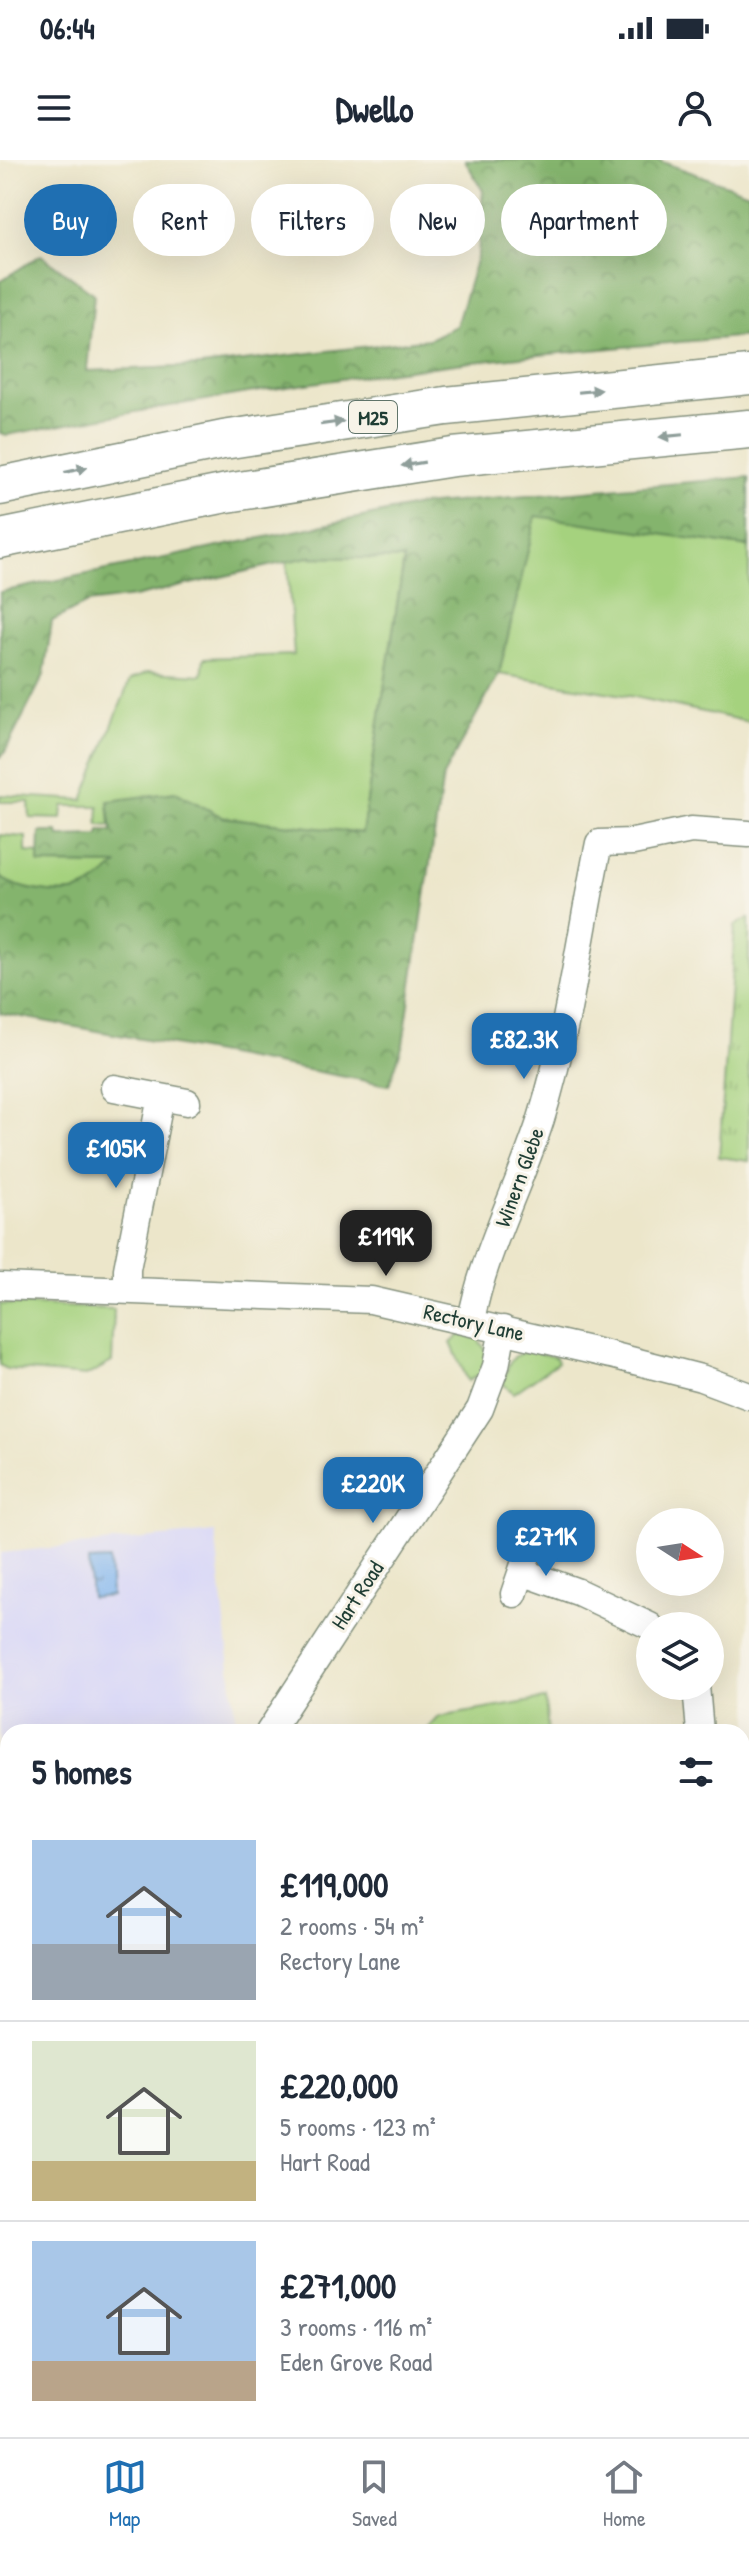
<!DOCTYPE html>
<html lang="en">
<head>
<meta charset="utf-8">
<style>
	:root { --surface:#fff; --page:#f6f6f7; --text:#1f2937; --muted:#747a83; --line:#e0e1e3; --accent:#1f6fb2 }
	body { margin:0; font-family:"Patrick Hand",sans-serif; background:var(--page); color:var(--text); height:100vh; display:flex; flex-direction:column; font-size:30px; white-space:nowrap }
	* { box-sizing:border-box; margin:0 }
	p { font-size:26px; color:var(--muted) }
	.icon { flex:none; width:44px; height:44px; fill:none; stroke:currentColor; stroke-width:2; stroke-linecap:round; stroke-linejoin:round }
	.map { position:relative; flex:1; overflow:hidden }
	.details { position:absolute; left:0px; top:1564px; width:750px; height:714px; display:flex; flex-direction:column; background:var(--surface); border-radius:24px 24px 0 0; box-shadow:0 8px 32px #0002 }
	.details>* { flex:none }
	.banner { position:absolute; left:24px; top:24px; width:702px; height:72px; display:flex; gap:16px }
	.needle { width:52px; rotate:102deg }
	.buttons { position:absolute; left:636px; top:1348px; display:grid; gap:16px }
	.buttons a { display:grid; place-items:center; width:88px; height:88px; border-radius:50%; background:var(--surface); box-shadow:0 8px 32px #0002; font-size:40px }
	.price { position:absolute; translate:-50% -68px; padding:0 18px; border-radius:16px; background:var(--accent); color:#fff; font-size:26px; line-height:52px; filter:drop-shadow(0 2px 4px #0008) }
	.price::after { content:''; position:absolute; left:50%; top:48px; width:24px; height:18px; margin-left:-12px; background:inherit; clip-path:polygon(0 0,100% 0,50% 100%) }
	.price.on { background:#222; color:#fff }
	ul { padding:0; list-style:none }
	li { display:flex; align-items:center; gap:24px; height:200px; padding:0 32px }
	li+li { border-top:2px solid var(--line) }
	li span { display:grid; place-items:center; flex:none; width:224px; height:160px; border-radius:0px; color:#555 }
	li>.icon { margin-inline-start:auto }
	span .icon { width:96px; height:96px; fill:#fffc; stroke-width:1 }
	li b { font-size:34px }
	h2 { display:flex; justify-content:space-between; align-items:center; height:96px; padding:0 32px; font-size:34px }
	.chip { padding:0 28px; border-radius:36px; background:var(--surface); box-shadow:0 8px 32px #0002; font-size:28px; line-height:72px }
	.chip.on { background:var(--accent); color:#fff }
	.status { display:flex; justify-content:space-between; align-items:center; height:56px; padding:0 40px; background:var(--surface); direction:ltr }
	.status svg { height:22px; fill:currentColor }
	header { display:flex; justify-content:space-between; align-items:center; height:104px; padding:0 32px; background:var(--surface); font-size:36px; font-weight:800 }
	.tabs { display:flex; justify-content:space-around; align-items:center; height:112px; border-top:2px solid var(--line); background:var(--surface); font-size:22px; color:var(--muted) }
	.tabs a { display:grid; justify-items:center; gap:4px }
	.tabs .on { color:var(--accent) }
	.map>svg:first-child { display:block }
	.built { fill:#d8d7f8 }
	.green { fill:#a5d27e; stroke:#628859; stroke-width:2 }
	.forest { fill:url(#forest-crowns); stroke:#527850; stroke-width:2 }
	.park { fill:url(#park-tufts); stroke:#628859; stroke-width:2 }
	.water { fill:url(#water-ripples); stroke:#507a92; stroke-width:2 }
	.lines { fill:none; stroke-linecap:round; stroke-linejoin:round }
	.minor-casing { stroke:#86927f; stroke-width:29 }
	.highway-casing { stroke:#86927f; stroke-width:41 }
	.minor { stroke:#fff; stroke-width:26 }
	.highway { stroke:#fff; stroke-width:38 }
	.oneway { fill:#8f9e9a }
	.labels { text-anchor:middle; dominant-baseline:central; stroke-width:6; stroke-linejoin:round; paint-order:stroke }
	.shield { fill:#f7f3e8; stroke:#60746a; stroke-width:2 }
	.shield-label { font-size:20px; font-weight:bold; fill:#1f3d34 }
	.street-label { font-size:22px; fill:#1f3d34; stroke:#f7f3e8 }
</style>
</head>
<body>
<div class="status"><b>06:44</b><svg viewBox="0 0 49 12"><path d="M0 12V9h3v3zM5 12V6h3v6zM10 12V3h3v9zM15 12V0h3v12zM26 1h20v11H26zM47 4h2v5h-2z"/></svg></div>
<header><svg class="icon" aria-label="menu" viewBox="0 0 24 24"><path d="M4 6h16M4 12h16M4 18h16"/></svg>Dwello<svg class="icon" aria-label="person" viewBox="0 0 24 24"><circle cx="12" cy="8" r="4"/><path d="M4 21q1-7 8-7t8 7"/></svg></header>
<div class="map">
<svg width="749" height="2277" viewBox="0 0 749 2277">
	<defs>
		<pattern id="forest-crowns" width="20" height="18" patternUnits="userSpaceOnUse" patternTransform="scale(2)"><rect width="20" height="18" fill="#84b46d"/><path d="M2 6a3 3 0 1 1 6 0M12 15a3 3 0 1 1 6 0" fill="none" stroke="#6b945a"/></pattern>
		<pattern id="park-tufts" width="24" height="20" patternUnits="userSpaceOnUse" patternTransform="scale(2)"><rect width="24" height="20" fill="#a5d27e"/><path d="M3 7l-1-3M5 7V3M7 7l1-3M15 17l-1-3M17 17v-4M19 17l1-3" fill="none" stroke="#86ac68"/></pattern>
		<pattern id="water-ripples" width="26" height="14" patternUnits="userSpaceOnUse" patternTransform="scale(2)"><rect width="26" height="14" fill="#82b6f0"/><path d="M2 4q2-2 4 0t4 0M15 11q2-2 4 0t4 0" fill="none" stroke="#6a95c3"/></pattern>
	</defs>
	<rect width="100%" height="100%" fill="#f7f3e8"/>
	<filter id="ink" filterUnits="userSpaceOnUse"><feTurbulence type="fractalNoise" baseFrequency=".0125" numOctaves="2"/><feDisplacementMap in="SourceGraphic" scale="16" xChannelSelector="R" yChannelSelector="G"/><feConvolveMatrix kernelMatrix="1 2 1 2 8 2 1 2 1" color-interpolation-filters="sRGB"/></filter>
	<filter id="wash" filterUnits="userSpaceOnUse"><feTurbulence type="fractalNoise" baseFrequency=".006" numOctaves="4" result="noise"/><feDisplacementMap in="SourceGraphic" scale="32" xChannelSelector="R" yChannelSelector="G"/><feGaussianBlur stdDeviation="1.8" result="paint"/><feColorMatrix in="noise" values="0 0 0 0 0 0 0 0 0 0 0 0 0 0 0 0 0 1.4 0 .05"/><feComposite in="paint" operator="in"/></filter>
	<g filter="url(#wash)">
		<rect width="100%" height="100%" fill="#ece6ca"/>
		<path class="built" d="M215 1372 237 1572H8V1736L0 1737V1393Z"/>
		<path class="green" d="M536 355 749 387V562L635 537 499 514Z
			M308 397 404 399 362 673 222 657 175 632 108 642 110 666 98 665 99 646H63L62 659 30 658 29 642H0V635L83 640 130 520 148 512 202 515 204 498 294 495 287 401Z
			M0 675 26 677V692L39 693V704L118 705C108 712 98 722 87 728 67 738 17 730 0 717Z
			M0 1144 114 1149 112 1202 86 1216 7 1209 0 1205Z
			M460 1175 477 1178 488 1193 483 1213 468 1221 451 1183Z
			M531 1191 555 1197 558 1202 514 1233 503 1224C508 1206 509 1193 531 1191Z
			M545 1539 548 1572H425L439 1557Z"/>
		<path class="forest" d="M465 0H657L749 33V176C646 185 543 193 440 206 295 223 151 249 7 275L0 273V121L41 95 94 134 87 211 201 206 429 179 456 166 478 94 483 31Z
			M749 317V387L536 356 499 514 443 616 403 884 389 925 0 853V717C17 730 66 738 86 728 97 723 107 713 117 705L39 704 40 672H58L59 677 99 676 100 671H112L108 641 176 632 222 657 362 673 404 399 308 397 134 437 87 443 52 461 44 515 5 592 0 597V432L420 345Z"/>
		<path class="park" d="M749 758V1001L719 997 735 766Z"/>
		<path class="water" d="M109 1400 111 1436 91 1438 88 1401Z"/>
	</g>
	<g filter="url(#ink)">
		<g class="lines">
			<defs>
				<path id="minor" d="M114 928 187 942
					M0 1126 371 1140 611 1195 701 1218 749 1236
					M127 1130V1109L161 937
					M471 1161C483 1094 520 1025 541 959 569 869 580 774 599 683L633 682 691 670 749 674
					M522 1412 578 1432 650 1466
					M514 1434 531 1384
					M696 1526 700 1572
					M269 1572 480 1249 496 1206 503 1169
					M0 2172 8 2173
					M397 2270 414 2277
					M135 2277V2270
					M336 2277 339 2270
					M684 2277V2270"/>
				<path id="highway" d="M0 326 223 280 446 246 749 215
					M0 379 227 333 453 297 749 269"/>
			</defs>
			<use href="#minor" class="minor-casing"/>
			<use href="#highway" class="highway-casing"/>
			<use href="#minor" class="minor"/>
			<use href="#highway" class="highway"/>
		</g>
		<defs><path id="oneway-solid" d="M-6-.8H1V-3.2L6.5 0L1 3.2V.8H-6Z" transform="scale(2)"/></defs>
		<g class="oneway">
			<use href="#oneway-solid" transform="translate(590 231) rotate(-6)"/>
			<use href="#oneway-solid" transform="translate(332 263) rotate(-8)"/>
			<use href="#oneway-solid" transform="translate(671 276) rotate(174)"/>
			<use href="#oneway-solid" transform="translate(413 304) rotate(171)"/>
			<use href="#oneway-solid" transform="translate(76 310) rotate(-12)"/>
		</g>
	</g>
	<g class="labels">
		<rect class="shield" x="349" y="241" width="48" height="32" rx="6"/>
		<g class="shield-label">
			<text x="373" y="257">M25</text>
		</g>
		<g class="street-label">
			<text transform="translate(519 1017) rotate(-70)">Winern Glebe</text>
			<text transform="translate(474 1162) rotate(13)">Rectory Lane</text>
			<text transform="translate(357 1435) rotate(-57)">Hart Road</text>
		</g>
	</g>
</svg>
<div class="buttons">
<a><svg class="needle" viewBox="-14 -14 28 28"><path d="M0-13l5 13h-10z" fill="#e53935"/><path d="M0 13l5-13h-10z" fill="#747a83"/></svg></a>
<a><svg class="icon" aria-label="layers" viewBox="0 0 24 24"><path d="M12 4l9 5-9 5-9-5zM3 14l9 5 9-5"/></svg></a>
</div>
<b class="price" style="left:524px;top:921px">£82.3K</b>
<b class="price" style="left:116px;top:1030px">£105K</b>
<b class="price on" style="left:386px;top:1118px">£119K</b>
<b class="price" style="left:373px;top:1365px">£220K</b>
<b class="price" style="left:546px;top:1418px">£271K</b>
<div class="banner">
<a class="chip on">Buy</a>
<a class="chip">Rent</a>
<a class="chip">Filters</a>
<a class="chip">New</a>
<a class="chip">Apartment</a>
</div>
<section class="details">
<h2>5 homes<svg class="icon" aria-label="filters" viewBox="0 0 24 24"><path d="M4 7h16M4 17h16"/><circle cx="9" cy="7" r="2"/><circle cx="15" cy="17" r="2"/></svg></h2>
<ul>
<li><span style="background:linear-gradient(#a9c7e8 65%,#9aa5b1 0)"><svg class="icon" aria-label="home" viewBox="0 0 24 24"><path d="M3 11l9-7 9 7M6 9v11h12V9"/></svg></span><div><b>£119,000</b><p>2 rooms · 54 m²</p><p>Rectory Lane</p></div></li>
<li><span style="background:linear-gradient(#dfe7d0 75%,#c2b280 0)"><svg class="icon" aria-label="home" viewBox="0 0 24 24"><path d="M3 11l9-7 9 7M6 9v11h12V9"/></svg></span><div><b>£220,000</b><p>5 rooms · 123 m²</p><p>Hart Road</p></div></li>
<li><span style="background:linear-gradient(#a9c7e8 75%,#b9a48a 0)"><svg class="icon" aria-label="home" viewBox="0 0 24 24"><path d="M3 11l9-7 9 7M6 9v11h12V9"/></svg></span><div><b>£271,000</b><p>3 rooms · 116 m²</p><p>Eden Grove Road</p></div></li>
</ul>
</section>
</div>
<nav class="tabs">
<a class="on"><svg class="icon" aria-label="map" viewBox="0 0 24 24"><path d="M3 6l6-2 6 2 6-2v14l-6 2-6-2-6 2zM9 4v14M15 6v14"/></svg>Map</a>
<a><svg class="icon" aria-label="saved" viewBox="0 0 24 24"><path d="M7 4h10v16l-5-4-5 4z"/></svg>Saved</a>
<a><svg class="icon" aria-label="home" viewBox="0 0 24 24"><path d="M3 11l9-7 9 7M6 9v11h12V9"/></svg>Home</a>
</nav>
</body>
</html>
